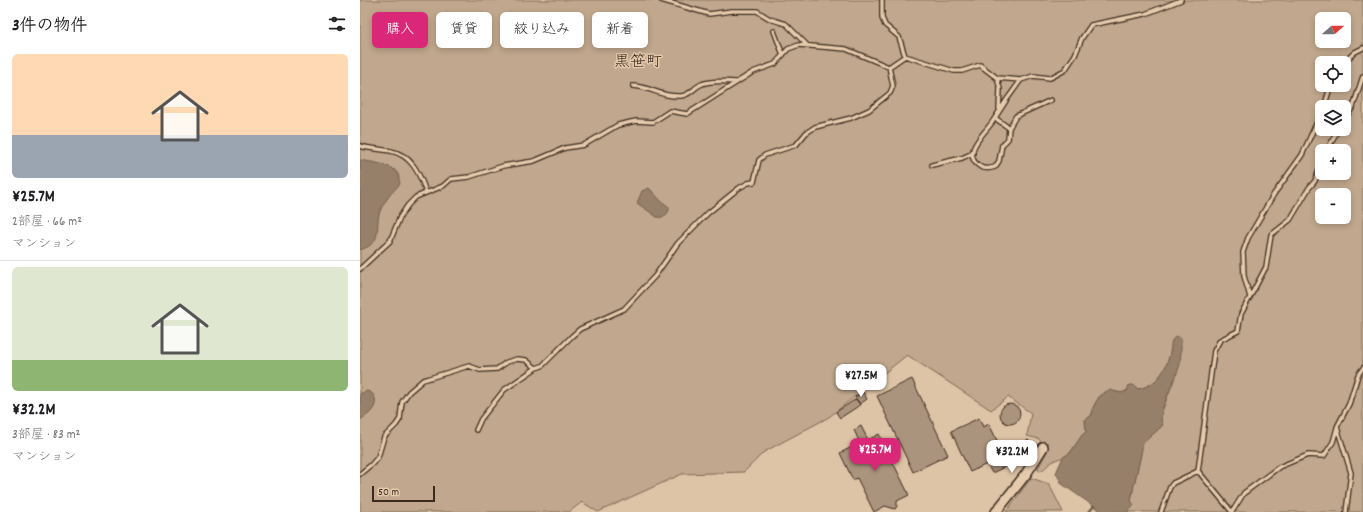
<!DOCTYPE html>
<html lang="ja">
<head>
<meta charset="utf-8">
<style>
	:root { --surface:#fff; --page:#f6f6f6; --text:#202124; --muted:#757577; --line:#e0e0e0; --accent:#db2777 }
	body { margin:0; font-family:Dekko,"Klee One",sans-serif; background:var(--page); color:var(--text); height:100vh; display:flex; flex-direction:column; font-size:15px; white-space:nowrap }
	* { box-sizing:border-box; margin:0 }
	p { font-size:13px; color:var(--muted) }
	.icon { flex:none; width:22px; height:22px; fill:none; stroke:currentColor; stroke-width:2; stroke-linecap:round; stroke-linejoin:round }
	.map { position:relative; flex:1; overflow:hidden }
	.sheet { display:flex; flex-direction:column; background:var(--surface); width:360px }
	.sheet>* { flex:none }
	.hud { position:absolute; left:12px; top:12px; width:380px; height:36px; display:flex; gap:8px }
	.needle { width:26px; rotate:69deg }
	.buttons { position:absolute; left:955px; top:12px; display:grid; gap:8px }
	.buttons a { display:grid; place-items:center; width:36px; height:36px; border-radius:6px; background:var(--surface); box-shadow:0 2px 6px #0003; font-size:20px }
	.scale { position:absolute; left:12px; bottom:10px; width:63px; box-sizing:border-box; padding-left:4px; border:2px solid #3b2a1e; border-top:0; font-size:11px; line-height:14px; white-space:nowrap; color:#3b2a1e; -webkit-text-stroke:3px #e5caac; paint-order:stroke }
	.price { position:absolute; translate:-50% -34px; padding:0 9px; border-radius:8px; background:#fff; color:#222; font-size:13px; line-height:26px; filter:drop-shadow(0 1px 2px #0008) }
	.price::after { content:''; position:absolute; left:50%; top:24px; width:12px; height:9px; margin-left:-6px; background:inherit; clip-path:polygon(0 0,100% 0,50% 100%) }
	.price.selected { background:var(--accent); color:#fff }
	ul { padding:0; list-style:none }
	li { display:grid; align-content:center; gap:8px; height:212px; padding:0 12px }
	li+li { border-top:1px solid var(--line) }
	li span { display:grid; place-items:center; height:124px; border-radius:6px; color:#555 }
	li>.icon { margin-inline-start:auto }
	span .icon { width:72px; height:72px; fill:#fffc; stroke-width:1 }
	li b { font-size:17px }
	h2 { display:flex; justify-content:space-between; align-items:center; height:48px; padding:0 12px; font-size:17px }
	.chip { padding:0 14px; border-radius:6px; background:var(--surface); box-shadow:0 2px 6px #0003; font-size:14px; line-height:36px }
	.chip.selected { background:var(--accent); color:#fff }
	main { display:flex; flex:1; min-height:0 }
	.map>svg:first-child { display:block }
	.green { fill:#c0a78d; stroke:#7e6856; fill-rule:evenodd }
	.water { fill:#97806a; stroke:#725e4c }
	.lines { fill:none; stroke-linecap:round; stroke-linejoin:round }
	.stream { stroke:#725e4c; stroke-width:2.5 }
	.building { fill:#ab947d; stroke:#3b2a1e }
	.service-casing { stroke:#3b2a1e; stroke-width:6 }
	.tertiary-casing { stroke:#3b2a1e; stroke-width:12 }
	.service { stroke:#e5caac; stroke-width:3.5 }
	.tertiary { stroke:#e5caac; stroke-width:9 }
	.labels { text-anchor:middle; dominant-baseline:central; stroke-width:3; stroke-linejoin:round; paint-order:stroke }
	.quarter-label { font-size:16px; fill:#3b2a1e; stroke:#e5caac }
</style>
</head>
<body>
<main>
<section class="sheet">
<h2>3件の物件<svg class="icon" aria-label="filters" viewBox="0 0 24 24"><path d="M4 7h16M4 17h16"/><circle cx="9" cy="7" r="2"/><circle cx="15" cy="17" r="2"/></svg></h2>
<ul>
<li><span style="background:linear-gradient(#ffd9b3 65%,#9aa5b1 0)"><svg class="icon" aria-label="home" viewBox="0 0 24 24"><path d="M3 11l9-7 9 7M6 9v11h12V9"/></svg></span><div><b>¥25.7M</b><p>2部屋 · 66 m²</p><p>マンション</p></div></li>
<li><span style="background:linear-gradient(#dfe7d0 75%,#8fb573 0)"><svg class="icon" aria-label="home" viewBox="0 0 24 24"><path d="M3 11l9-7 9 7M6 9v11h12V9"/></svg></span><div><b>¥32.2M</b><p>3部屋 · 83 m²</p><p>マンション</p></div></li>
</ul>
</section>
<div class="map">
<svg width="1003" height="512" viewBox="0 0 1003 512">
	<rect width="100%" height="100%" fill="#dec4a6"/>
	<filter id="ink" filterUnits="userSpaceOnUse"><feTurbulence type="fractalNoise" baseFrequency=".025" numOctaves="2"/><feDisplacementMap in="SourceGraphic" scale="8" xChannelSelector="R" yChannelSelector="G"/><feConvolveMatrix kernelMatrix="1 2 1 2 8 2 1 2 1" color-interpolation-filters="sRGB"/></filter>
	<g filter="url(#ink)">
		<path class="green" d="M0 0H1003V512H768L773 505 771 501C774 481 780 462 783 443L802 426 800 419 803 409 820 363V358L811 348C808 367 799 385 778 389L774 386 762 393 753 391 740 395 732 409V415L725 420 727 432C719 438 716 447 709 454 705 458 697 458 692 462 687 465 685 470 679 471L678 468 688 450 679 439 667 436 671 413 648 397 631 410 547 355 469 417 404 452 384 472 322 474 238 512 222 502 209 512H0ZM962 19H984V41H962ZM962 63H984V85H962ZM962 107H984V129H962ZM962 151H984V173H962ZM962 195H984V217H962Z
			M671 478 689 484 703 512H646Z"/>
		<path class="water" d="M0 160C10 162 33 164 38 174 39 176 39 181 40 184 33 191 25 200 21 209 13 225 26 242 0 250Z
			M289 188 301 201 309 207C310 213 303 219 297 217L277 203 282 191Z
			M817 336 821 339C821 347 821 356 820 364 817 378 795 414 803 425L783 443C780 462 774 481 771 501L774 505 768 512H742L702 484 696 473 703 457 710 453 722 435 726 432 725 420 732 415C733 405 739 393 750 390 757 392 760 394 767 391L769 385H773L778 389C798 385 806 370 810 353 812 345 809 340 817 336Z
			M6 391C15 392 18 401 13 409 10 414 4 417 0 420V394Z"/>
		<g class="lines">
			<path class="stream" d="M729 512 734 506"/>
		</g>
		<path class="building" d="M552 379 588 455 553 472 517 396Z
			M503 392 507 399 500 404 495 397Z
			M496 399 500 405 480 418 476 412Z
			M640 414a10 10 0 1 1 20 0a10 10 0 1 1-20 0Z
			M619 418 623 427 629 424 649 465 632 473 627 464 610 472 591 431Z
			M501 426 508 440 519 434 549 495 537 501V506L535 509 525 506 514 512 497 478 493 480 480 453 500 443 494 430Z
			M668 440 672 447 664 450 661 443Z"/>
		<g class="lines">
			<defs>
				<path id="service" d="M301 0 349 14 372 11H397L410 19 426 24 446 44
					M522 0V18L525 25 539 37 545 56
					M414 31 423 55
					M983 63 995 52 1003 48
					M637 78 640 89 639 109
					M661 80C651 93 642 106 633 121 627 131 601 152 618 165 623 170 629 169 635 167L639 161 642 145 648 139 649 128 656 116 691 100
					M273 86C292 87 300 97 321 96 331 95 334 87 342 84 348 81 369 81 376 82
					M964 107 971 85
					M635 118 649 128
					M984 120 993 107 1003 76
					M0 146C11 149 20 149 31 151 52 155 60 175 66 192
					M967 151 978 129
					M572 165 602 158 613 153
					M0 269 30 241 40 217 48 205 56 197 83 186 91 179 109 177 143 166 174 161 205 148 224 145 258 125 276 121 293 122 310 111 327 114 393 72 415 64 428 49 439 45 486 49 529 67
					M890 297 884 276 883 252 888 238 914 194 942 155 962 111
					M116 430 121 419 144 390 176 368
					M0 474 12 464 18 457 24 437 36 425 40 419 42 402 49 392 63 380 109 366 120 370 137 369 147 362 157 359 166 360 176 368 182 366 212 336 220 329 264 309 295 276 318 243 348 213 379 188 388 183 394 182 399 160 405 155 436 145 446 133 455 127 491 118 509 110 530 93 533 86 529 67 545 56 594 71H602L620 65 637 78 661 80 673 76 690 78 705 70 715 55 722 38 731 25 785 14 821 0
					M801 512 810 487 813 483 838 471
					M872 512 838 471 854 351 860 340 878 331 881 314 906 267 911 235 930 220 949 188 955 181 962 162
					M872 512 884 493 919 467 948 455 964 456 973 442 977 428
					M986 512 991 473 977 427 989 404 998 375 1003 368"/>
				<path id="tertiary" d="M636 512 666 474 683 447"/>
			</defs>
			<use href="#service" class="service-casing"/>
			<use href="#tertiary" class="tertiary-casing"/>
			<use href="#service" class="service"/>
			<use href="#tertiary" class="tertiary"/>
		</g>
	</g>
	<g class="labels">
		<g class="quarter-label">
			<text x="278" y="62">黒笹町</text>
		</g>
	</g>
</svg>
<div class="buttons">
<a><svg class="needle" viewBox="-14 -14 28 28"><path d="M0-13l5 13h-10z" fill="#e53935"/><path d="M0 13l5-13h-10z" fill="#757577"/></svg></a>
<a><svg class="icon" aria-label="locate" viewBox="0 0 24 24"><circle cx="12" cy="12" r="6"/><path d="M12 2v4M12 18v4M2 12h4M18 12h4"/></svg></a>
<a><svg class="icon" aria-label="layers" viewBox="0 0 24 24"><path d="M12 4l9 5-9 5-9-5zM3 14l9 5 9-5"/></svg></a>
<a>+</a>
<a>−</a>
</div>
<div class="scale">50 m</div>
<b class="price" style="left:501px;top:398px">¥27.5M</b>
<b class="price selected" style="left:515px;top:472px">¥25.7M</b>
<b class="price" style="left:652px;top:474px">¥32.2M</b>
<div class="hud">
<a class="chip selected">購入</a>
<a class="chip">賃貸</a>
<a class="chip">絞り込み</a>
<a class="chip">新着</a>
</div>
</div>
</main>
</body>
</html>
